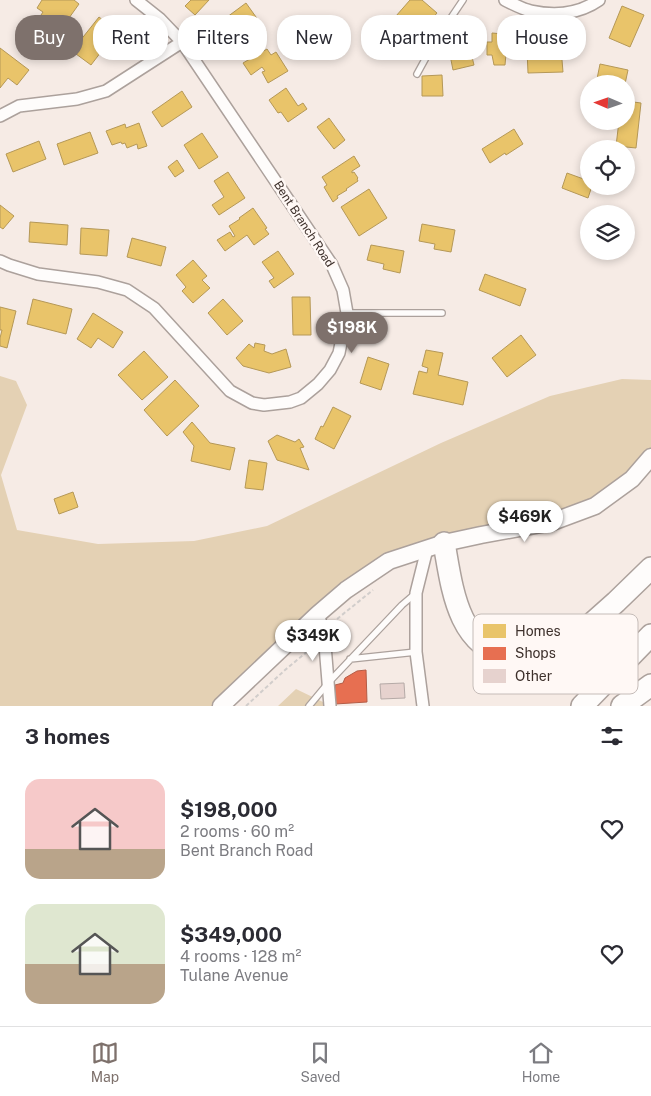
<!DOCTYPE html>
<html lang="en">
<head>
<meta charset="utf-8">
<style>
	:root { --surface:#fff; --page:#f7f7f7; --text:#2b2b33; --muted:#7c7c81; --line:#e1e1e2; --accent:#7e716c }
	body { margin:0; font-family:"Public Sans",sans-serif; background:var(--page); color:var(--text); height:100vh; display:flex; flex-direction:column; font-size:19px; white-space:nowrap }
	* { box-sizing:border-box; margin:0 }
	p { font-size:16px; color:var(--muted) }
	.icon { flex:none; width:28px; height:28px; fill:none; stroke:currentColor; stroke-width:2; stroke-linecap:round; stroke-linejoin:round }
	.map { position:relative; height:706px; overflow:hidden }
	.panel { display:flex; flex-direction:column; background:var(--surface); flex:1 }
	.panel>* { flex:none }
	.hud { position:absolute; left:15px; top:15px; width:621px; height:45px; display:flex; gap:10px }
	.needle { width:32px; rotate:272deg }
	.fabs { position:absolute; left:580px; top:75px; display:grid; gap:10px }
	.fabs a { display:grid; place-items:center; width:55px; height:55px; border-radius:50%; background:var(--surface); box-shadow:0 2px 8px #0003; font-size:25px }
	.price { position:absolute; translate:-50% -42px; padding:0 11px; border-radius:18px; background:#fff; color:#222; font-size:16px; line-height:32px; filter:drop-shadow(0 1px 2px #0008) }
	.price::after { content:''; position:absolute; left:50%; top:30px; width:15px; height:11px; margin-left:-8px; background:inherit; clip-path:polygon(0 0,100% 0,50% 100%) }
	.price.current { background:var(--accent); color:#fff }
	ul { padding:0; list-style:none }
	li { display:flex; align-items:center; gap:15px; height:125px; padding:0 25px }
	li span { display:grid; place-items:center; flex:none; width:140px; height:100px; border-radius:15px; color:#555 }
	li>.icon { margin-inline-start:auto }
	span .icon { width:60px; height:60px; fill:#fffc; stroke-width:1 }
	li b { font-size:21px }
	h2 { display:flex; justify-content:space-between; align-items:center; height:60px; padding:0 25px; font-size:21px }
	.pill { padding:0 18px; border-radius:20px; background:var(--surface); box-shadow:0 2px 8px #0003; font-size:18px; line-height:45px }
	.pill.current { background:var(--accent); color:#fff }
	.tabs { display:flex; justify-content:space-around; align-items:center; height:70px; border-top:1px solid var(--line); background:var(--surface); font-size:14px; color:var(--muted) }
	.tabs a { display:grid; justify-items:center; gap:2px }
	.tabs .current { color:var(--accent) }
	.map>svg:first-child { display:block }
	.green { fill:#e4d1b4 }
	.homes { fill:#e9c46a; stroke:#b59857 }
	.shops { fill:#e76f51; stroke:#b45c46 }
	.building { fill:#e6d2ce; stroke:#b5aaa7 }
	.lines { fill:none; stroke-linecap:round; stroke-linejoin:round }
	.lane-casing { stroke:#aca19c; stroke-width:8 }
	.street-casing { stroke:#aca19c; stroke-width:14 }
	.secondary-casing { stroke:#aca19c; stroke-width:19 }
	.highway-casing { stroke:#aca19c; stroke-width:24 }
	.path { stroke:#d1cdcb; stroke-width:2; stroke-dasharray:4 2.5; stroke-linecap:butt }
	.lane { stroke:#fefcfb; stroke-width:5.5 }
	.street { stroke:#fefcfb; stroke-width:11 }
	.secondary { stroke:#fefcfb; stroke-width:16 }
	.highway { stroke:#fefcfb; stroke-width:21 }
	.labels { text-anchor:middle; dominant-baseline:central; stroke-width:5; stroke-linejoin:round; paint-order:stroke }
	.street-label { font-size:12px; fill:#3d302b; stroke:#fff8f5 }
	.key { fill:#fff8f5; stroke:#c5bcb8; stroke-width:1 }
	.key-label { font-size:14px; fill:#3d302b }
</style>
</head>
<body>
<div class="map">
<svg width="651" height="706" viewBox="0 0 651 706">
	<rect width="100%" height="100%" fill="#f6ebe5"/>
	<path class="green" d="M0 376 16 381 27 405 1 475 17 530 98 544 194 541 267 526 441 443 550 396 622 379 651 380V457L595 506 389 561 221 706H0Z
		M296 689 325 703 326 706H278Z"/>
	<path class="homes" d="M42 0H74L79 4 64 25 57 20 54 24 41 15 43 12 37 8Z
		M191 0H209L195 15 185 6Z
		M410 0H422L437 13 418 35 396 16Z
		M246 3 266 31 235 54 215 26Z
		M622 6 644 15 630 47 609 38Z
		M99 17 117 31 91 65 72 51Z
		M492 33 503 34V41H510V54H506L505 65H494L492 55H487V42H492Z
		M468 41 474 65 453 70 448 45Z
		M0 48 29 70 17 85 8 78 0 88Z
		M561 48 563 72 528 73 527 50Z
		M267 49 271 55 276 52 288 71 268 83 262 72 265 71 262 67 251 75 243 63Z
		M600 64 628 70 625 84H596Z
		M442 75 443 96H422V76Z
		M286 88 298 106 303 103 307 109 288 122 281 112 278 113 269 100Z
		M182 91 192 107 162 127 152 112Z
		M626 101 641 103 636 148 616 146 619 121H626Z
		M329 118 345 140 334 149 317 127Z
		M139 123 147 146 138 149 137 144 127 148 125 143 122 144 121 142 112 145 106 131 125 124 126 128Z
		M514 129 523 144 506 155 505 153 490 163 482 149Z
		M90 132 98 153 64 165 57 144Z
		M202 133 218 157 199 169 184 145Z
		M39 141 46 159 13 172 6 154Z
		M354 156 360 166 352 171V173L354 172 358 178 357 179 358 181 346 189 347 190 337 196 338 198 333 202 324 187 327 185 322 177Z
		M177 160 184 171 175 177 168 167Z
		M228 172 245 198 219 215 212 205 224 197 214 181Z
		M567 173 589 181V186H592L588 198 562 188Z
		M369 189 387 218 359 236 341 207Z
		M0 205 14 216 3 229 0 227Z
		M253 208 267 228 265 229 269 234 254 245 247 235 225 251 217 240 230 232 233 237 235 236 229 226 240 219 239 218Z
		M30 222 68 225 67 245 29 242Z
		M422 224 455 230 451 252 434 249 435 244 419 241Z
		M81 228 109 230 107 256 80 254Z
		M132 238 166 247 161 266 127 257Z
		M371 245 404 251 400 273 383 269 384 264 367 260Z
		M278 251 294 274 274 288 269 281 274 278 262 262Z
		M193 260 207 276 202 280 210 288 193 303 182 291 186 287 176 275Z
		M485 274 526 289 520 306 479 290Z
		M292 297H310L311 335H293Z
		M33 299 72 309 66 334 27 324Z
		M223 299 243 321 227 335 208 313Z
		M0 307 16 311 7 348 0 346V338L2 330H0Z
		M93 313 123 332 113 348 98 338 91 348 77 339Z
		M521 335 536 355 507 377 492 358Z
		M255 343 265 345 264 351 272 354 286 349 291 367 269 373 243 366 236 358 249 344 254 348Z
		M426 350 443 353 438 375 468 382 463 405 413 394 419 371 427 373 428 368 422 366Z
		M144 351 168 377 142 400 118 375Z
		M368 357 389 364 381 390 360 383Z
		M175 380 199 406 167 436 144 410Z
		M333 407 351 416 334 449 315 439 321 426 323 427Z
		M192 422 210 443 235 448 230 470 191 461 194 446 183 432Z
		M277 435 295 442 299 439 304 447 300 448 309 470 277 460 268 441Z
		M249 460 267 463 263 490 245 488Z
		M73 492 78 507 59 514 54 499Z"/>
	<path class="shops" d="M366 670 367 702 335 704V685L343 683 345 678 357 671Z"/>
	<path class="building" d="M404 683 405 698 381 699 380 684Z"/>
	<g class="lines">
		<defs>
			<path id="lane" d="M417 74 434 43 463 0
				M347 313H442
				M350 659 416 652
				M309 706 329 682 402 605 416 593"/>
			<path id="street" d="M505 0C513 4 522 9 531 11 554 16 579 14 599 0
				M0 116 19 106 77 99 106 91 182 42
				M0 261 9 265 38 274 98 282 127 290 154 308 230 391 252 403 264 405 290 402 301 398 318 384 330 370 339 353 347 313 343 290 332 265 182 42 160 19 136 0
				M318 614 324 633 330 706
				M423 706 416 652V593L427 549"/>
			<path id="secondary" d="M221 706 318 614 346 590 389 561 444 543 481 535 552 522 595 506 632 479 651 457"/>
			<path id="highway" d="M444 543C452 587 457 646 510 657 528 661 545 657 562 650L616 602 651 568
				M582 706 651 635
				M622 706 651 685"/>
		</defs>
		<use href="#lane" class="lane-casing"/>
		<use href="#street" class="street-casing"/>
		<use href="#secondary" class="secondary-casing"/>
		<use href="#highway" class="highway-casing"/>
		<path class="path" d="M332 623 373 590
			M246 706 285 670 314 646"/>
		<use href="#lane" class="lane"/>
		<use href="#street" class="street"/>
		<use href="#secondary" class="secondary"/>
		<use href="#highway" class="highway"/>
	</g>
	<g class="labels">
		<g class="street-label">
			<text transform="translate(304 224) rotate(57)">Bent Branch Road</text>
		</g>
	</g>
	<rect x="473" y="614" width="165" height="80" rx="8" class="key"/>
	<rect x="483" y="624" width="23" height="14" fill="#e9c46a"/>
	<rect x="483" y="647" width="23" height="13" fill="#e76f51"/>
	<rect x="483" y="669" width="23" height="14" fill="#e6d2ce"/>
	<g class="key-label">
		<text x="515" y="636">Homes</text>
		<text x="515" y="658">Shops</text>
		<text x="515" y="681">Other</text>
	</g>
</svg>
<div class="fabs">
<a><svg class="needle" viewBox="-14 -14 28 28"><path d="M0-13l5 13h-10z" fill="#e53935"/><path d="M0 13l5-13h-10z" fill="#7c7c81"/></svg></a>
<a><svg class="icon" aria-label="locate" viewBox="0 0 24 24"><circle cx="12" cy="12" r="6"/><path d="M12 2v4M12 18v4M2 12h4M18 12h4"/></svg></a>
<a><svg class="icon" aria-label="layers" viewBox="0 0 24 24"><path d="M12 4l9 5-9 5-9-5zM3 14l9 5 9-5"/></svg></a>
</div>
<b class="price current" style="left:352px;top:354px">$198K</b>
<b class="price" style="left:525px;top:543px">$469K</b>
<b class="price" style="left:313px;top:662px">$349K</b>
<div class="hud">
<a class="pill current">Buy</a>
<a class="pill">Rent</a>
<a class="pill">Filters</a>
<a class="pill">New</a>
<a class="pill">Apartment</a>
<a class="pill">House</a>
</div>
</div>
<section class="panel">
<h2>3 homes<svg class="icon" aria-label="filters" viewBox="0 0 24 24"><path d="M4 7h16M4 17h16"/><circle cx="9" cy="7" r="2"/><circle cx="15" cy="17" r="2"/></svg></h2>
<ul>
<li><span style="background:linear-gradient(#f6c9c9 70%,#b9a48a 0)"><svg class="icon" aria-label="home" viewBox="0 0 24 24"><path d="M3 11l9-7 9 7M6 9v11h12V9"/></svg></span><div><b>$198,000</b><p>2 rooms · 60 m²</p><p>Bent Branch Road</p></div><svg class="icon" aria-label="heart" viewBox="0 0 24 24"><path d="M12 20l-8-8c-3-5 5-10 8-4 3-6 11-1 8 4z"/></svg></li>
<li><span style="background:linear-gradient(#dfe7d0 60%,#b9a48a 0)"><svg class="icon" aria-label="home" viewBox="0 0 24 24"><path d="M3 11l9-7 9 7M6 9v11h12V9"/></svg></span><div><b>$349,000</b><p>4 rooms · 128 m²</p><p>Tulane Avenue</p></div><svg class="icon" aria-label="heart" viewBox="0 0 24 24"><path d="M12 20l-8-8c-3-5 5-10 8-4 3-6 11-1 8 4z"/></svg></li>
</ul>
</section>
<nav class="tabs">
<a class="current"><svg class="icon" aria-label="map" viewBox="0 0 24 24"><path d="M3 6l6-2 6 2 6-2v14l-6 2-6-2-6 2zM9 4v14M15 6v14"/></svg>Map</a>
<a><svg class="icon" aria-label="saved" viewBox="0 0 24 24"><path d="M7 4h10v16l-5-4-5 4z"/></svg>Saved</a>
<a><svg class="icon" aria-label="home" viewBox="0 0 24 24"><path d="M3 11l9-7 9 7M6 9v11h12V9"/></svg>Home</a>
</nav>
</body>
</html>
